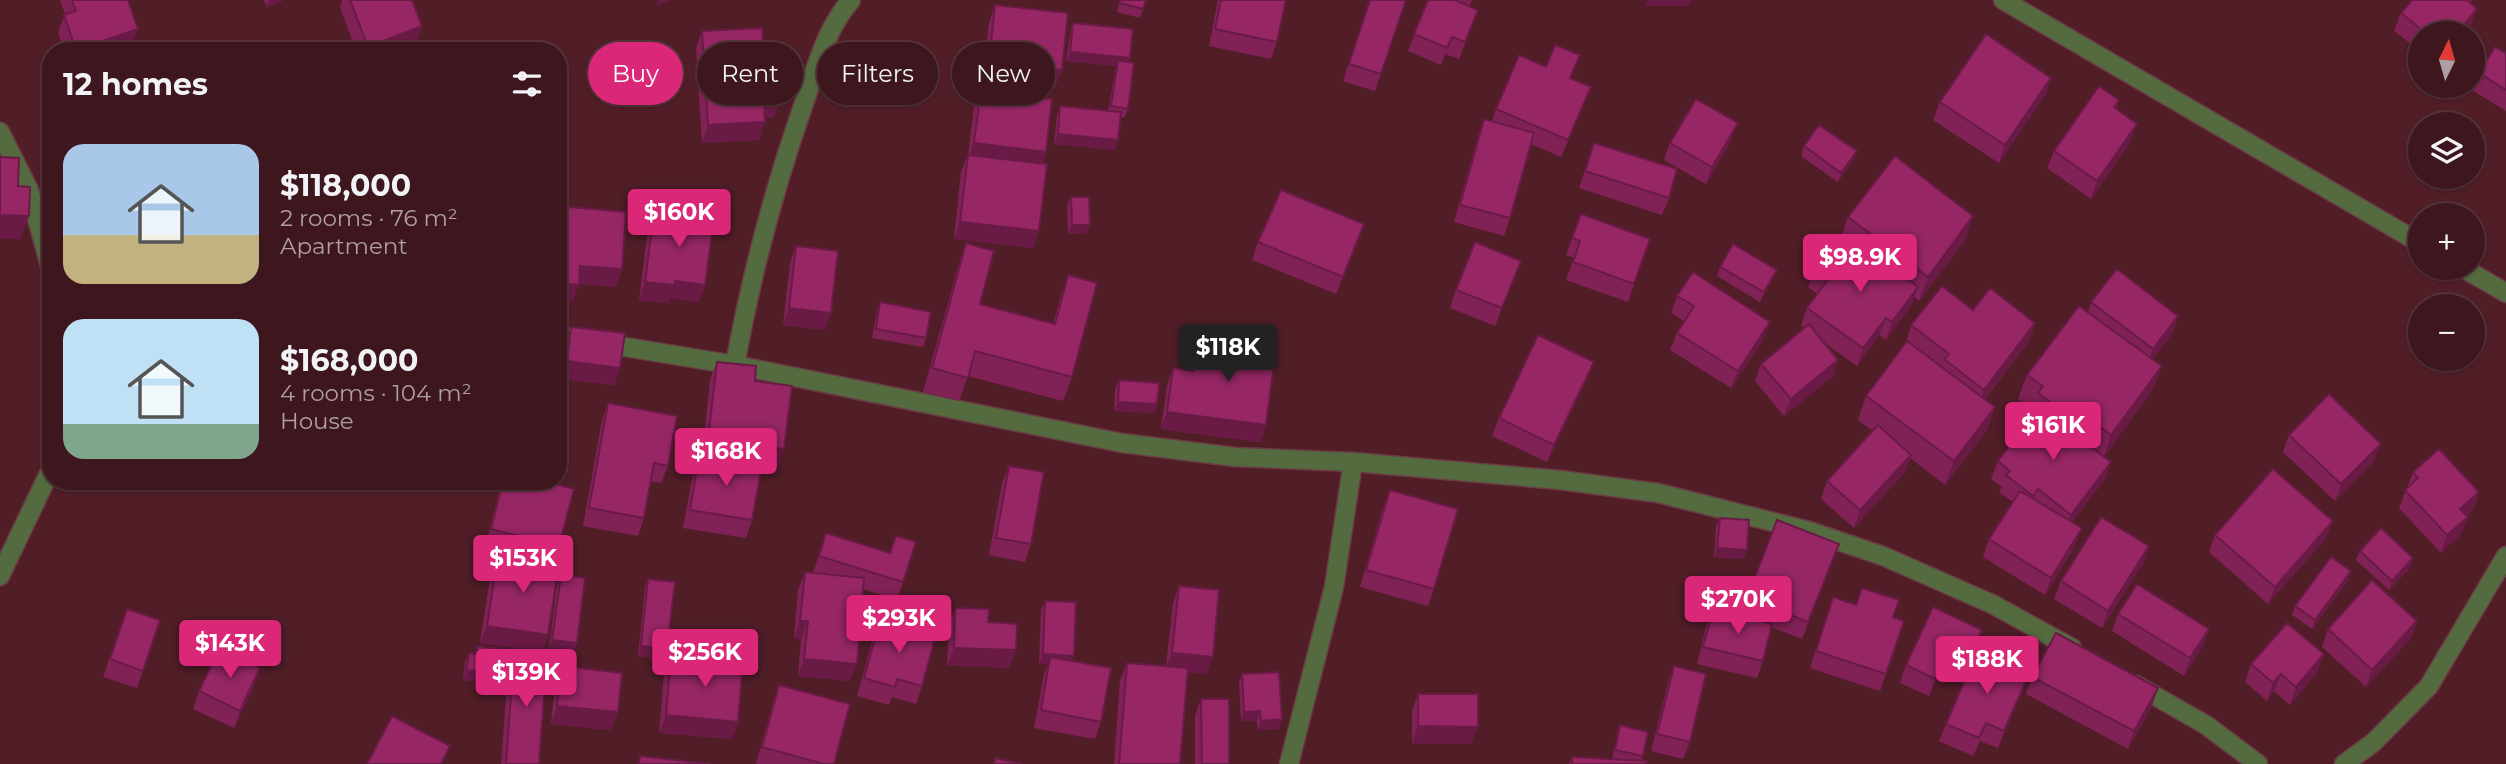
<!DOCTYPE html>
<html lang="en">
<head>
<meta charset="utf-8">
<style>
	:root { --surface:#3d161e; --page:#441f27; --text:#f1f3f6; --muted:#ad9fa4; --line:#56353c; --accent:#db2777 }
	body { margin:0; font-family:Montserrat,sans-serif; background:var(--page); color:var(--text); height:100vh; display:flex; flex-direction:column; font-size:26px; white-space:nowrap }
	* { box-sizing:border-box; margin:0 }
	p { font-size:23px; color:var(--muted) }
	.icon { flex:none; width:38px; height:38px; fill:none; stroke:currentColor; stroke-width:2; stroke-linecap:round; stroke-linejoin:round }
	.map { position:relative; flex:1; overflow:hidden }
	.details { position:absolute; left:42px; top:42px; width:525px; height:448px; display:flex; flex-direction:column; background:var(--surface); border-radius:28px; box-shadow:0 2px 5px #0004,0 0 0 2px var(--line) }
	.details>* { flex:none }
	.guide { position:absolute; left:588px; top:42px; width:665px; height:63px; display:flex; gap:14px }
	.needle { width:46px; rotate:5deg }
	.tools { position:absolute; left:2408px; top:21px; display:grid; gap:14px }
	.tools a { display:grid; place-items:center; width:77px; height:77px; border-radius:50%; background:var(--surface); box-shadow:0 2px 5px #0004,0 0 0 2px var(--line); font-size:35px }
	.price { position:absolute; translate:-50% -60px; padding:0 16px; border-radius:7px; background:var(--accent); color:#fff; font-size:23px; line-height:46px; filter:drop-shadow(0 2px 4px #0008) }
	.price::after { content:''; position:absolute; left:50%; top:42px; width:21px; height:16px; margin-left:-10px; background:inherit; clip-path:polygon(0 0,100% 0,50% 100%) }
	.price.active { background:#222; color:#fff }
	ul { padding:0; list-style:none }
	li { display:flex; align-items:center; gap:21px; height:175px; padding:0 21px }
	li span { display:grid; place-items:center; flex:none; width:196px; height:140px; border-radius:21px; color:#555 }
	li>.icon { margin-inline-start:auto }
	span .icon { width:84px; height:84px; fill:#fffc; stroke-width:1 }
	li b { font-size:30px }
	h2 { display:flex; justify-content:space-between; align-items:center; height:84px; padding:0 21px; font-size:30px }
	.chip { padding:0 24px; border-radius:32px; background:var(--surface); box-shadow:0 2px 5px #0004,0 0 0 2px var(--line); font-size:24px; line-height:63px }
	.chip.active { background:var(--accent); color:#fff }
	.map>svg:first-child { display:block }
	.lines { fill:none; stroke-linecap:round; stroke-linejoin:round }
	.street-casing { stroke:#6b3b44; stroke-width:21 }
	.street { stroke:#546b40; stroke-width:18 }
	.wall { fill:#812256 }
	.shaded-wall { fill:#691b46 }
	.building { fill:#962764; stroke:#691b46; stroke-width:2 }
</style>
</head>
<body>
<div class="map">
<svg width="2506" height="764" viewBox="0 0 2506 764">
	<rect width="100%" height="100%" fill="#511e28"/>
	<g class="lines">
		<defs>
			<path id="street" d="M2003 0 2420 243
				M0 132 29 190 51 269
				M2463 268 2506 293
				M558 336 735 365 1122 443 1235 457 1353 462 1560 480 1658 493 1809 531 1883 556 1992 604 2072 648
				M735 365C751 276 773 192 803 106 816 69 825 30 851 0
				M0 576 51 469
				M2136 685 2206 725 2258 764
				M1289 764 1334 587 1353 462
				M2344 764 2374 742 2429 686 2506 556"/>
		</defs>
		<use href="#street" class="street-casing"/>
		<use href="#street" class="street"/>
	</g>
	<path class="wall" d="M60 0H128L131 47 119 51H64L58 32 65 14Z
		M264 0H284L267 7Z
		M342 0H412L416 44 397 51H356L340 7Z
		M1120 0H1146L1140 18 1117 12Z
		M1218 0H1286L1277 42 1271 59 1209 46Z
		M1369 0H1406L1375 91 1343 81Z
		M1428 0H1472L1470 6 1472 27 1459 59 1445 54 1441 65 1408 51Z
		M2412 0H2472L2471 3V26L2465 33H2420V51L2394 31 2401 13Z
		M995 5 1062 70 1055 87 982 79 989 23Z
		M1073 23 1130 58 1129 62 1128 109 1124 118 1120 117 1118 140 1115 150 1054 144 1057 116 1060 106 1108 111 1116 66 1066 61 1070 33Z
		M702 31 764 54 780 100 773 118H765L759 140 702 143 696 49Z
		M2506 53V111L2472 90 2479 73Z
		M2051 78 2045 95 1999 163 1933 120 1940 102Z
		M1571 79 1591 87 1584 104 1561 157 1531 144 1510 218 1504 236 1454 222 1478 136 1484 119 1492 121 1496 109Z
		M981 90 1046 152 1042 163 1033 248 954 239 961 172 968 155 974 107Z
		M2119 100 2116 109 2131 141 2091 199 2047 168 2054 151Z
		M1731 141 1706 184 1664 160 1670 143Z
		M1594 143 1669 198 1662 215 1579 188Z
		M1804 146 1857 151 1853 160 1838 182 1801 156Z
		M1071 197 1090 225 1086 234H1068L1067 206Z
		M654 212 705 285 699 302 670 298 668 303 639 300 648 229Z
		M1581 214 1650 239 1628 302 1566 280 1574 258 1566 255Z
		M1973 216 1965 240 1919 301 1914 297 1912 304 1886 340 1879 335 1857 366 1822 341 1838 360 1832 377 1784 416 1755 381 1761 364 1804 328 1801 325 1807 308 1818 294 1808 287 1814 270 1854 261 1859 255 1840 241 1848 217Z
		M1364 224 1336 294 1252 260 1258 242Z
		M966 243 980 304 1053 324 1060 299 1068 275 1072 377 1063 401 968 376 959 401 923 392 958 267Z
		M796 246 825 330 783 325 790 263Z
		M1720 267 1773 279 1760 302 1717 276Z
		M1514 278 1495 326 1450 308 1456 290Z
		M1677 296 1763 340 1731 388 1670 350 1677 333 1684 321 1671 313Z
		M880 302 926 338 923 347 872 338 877 312Z
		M2091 302 2178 316 2172 334 2152 359 2162 366 2153 389 2104 457 2111 462 2105 479 2072 522 2075 546 2045 595 1983 557 1989 539 2013 502 1999 492 2002 487 1991 479 1998 461 2031 418 2030 417 2033 409 2018 399 2027 375 2088 312Z
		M1973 310 2035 323 2029 341 1985 399 1987 430 1945 485 1910 458 1905 472 1854 528 1821 499 1827 481 1873 431 1858 420 1866 396 1906 343 1911 325Z
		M571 327 620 368 614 385 560 379 565 344Z
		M1224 336 1266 425 1260 442 1161 429 1167 386 1173 368 1191 371 1194 363 1216 365 1217 353Z
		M717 362 755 381 784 449 778 466 706 457 752 520 746 538 683 528 693 474 699 456 702 457 710 379Z
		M1587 379 1547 462 1492 436 1499 418Z
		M1119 380 1157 404 1154 413 1114 411 1115 389Z
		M608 403 668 466 661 483 651 481 644 518 638 536 583 526 602 420Z
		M2289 435 2374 461 2335 501 2283 452Z
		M1009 466 1031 544 1025 562 989 555 1002 483Z
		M2413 472 2479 492 2473 510 2466 515 2468 517 2461 534 2441 553 2399 508Z
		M502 481H544L559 546 553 564 548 635 542 652 480 643 491 572 498 555 552 563 485 547Z
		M1390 490 1434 589 1428 606 1360 587 1383 508Z
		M1720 518 1743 559 1714 557 1716 527Z
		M1777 520 1832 561 1802 639 1771 627 1763 661 1757 678 1697 664 1706 627 1713 610 1747 618 1740 615Z
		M826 533 889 553 896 536 903 582 897 600 863 589 850 681 798 676 801 639 794 638 798 590 805 572 813 573Z
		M2215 535 2326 538 2268 604 2209 552Z
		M2149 546 2143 563 2102 628 2054 599 2061 581Z
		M2360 551 2413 558 2410 568 2389 590 2356 560Z
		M561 575 577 643 574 653 549 649 557 584Z
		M648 579 667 649 664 659 638 656 645 588Z
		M2348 580 2312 629 2292 615 2295 606Z
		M1179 586 1206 674 1188 672 1180 764H1114L1120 680 1127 663 1166 666 1173 603Z
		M1862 588 1893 617 1886 674 1880 691 1810 668 1833 597 1856 605Z
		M1045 601 1101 722 1095 739 1034 728 1044 674 1048 664H1039L1041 610Z
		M955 608 1016 650 1009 668 947 665 949 625Z
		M127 609 160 620 137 688 103 677Z
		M2118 614 2203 646 2184 676 2112 631Z
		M880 620 922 686 916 704 892 697 889 705 857 696 873 638Z
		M2417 621 2411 638 2366 687 2322 647 2328 629Z
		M1982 630 1976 647 1963 673 1943 664 1929 696 1900 683 1906 665Z
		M477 646 506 675 503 684 463 680 465 662 469 653H475Z
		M514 653 539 764H501L508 671Z
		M671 656 738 722 732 739 659 733 664 674Z
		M2251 664 2318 671 2290 705 2274 691 2267 701 2245 682Z
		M562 666 611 730 551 724 555 684Z
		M1674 666 1690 742 1683 759 1651 751 1668 683Z
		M1242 674 1279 729 1258 730 1257 721H1241L1239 683Z
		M2029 674 1998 748 1980 741 1973 756 1939 741 1946 724Z
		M2032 677 2152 706 2128 749 2026 694Z
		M779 685 834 764H756L773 702Z
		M254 686 234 728 193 709 199 691Z
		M1418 694 1471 744H1412V711Z
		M1201 699 1229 764H1195V716Z
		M1620 725 1643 756 1641 761 1646 764H1569L1572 757 1612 759 1617 735Z"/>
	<path class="shaded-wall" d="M269 0H284L267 7Z
		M658 0H673L656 5Z
		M1647 0H1691L1689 6H1645Z
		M2477 9 2471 26 2465 33H2457Z
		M422 26 416 44 397 51H366L368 47Z
		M138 29 131 47 119 51H75L76 50Z
		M1070 52 1130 58 1127 67 1118 60 1116 66 1066 61Z
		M989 61 1062 70 1055 87 982 79Z
		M2051 78 2045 95 1999 163 2005 145Z
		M780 100 773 118H758L764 101Z
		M568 110 565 119 558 121V113Z
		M765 122 759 140 702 143 708 125Z
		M1738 123 1731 141 1706 184 1712 167Z
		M2137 124 2131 141 2091 199 2097 181Z
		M1058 134 1118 140 1115 150 1054 144Z
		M974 143 1046 152 1039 169 968 160Z
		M1857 151 1853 160 1838 182 1841 173Z
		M0 215 29 216 20 239H0Z
		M1973 216 1965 240 1919 301 1928 277Z
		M960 222 1039 231 1033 248 954 239Z
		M1072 225H1090L1086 234H1068Z
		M580 266 622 269 616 287 574 284Z
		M1777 270 1773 279 1760 302 1764 292Z
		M675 281 705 285 699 302 670 298 668 303 639 300 645 282Z
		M558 283 579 285 572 302 558 301Z
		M1918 287 1912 304 1886 340 1892 322Z
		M789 308 831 313 825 330 783 325Z
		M2178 316 2172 334 2146 367 2153 349Z
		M1886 318 1879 335 1857 366 1863 348Z
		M1770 322 1763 340 1731 388 1738 371Z
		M2035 323 2029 341 1978 407 1984 390Z
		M1838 360 1832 377 1784 416 1791 399Z
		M567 361 620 368 614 385 560 379Z
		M1594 362 1587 379 1547 462 1554 445Z
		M2162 366 2153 389 2103 459 2111 435Z
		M1118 402 1157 404 1154 413 1114 411Z
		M2068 404 2059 428 2054 435 2063 411Z
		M1995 407 1987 430 1945 485 1954 461Z
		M1167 412 1266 425 1260 442 1161 429Z
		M708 439 784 449 778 466 702 457Z
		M2381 444 2374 461 2335 501 2341 484Z
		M1911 455 1905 472 1854 528 1860 510Z
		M2111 462 2105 479 2064 532 2071 515Z
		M2479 492 2473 510 2454 526 2460 509Z
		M2468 517 2461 534 2441 553 2447 535Z
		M2333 521 2326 538 2268 604 2275 587Z
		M2082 528 2075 546 2045 595 2051 578Z
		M2149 546 2143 563 2102 628 2108 611Z
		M1717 548 1747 550 1743 559 1714 557Z
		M2413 558 2410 568 2389 590 2392 581Z
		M2351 571 2348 580 2312 629 2315 620Z
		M800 621H808L801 639 794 638Z
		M2417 621 2411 638 2366 687 2372 670Z
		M487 626 548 635 542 652 480 643Z
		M2209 629 2203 646 2184 676 2190 658Z
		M1982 630 1976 647 1963 673 1970 656Z
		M552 640 577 643 574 653 549 649Z
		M641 646 667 649 664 659 638 656Z
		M1950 647 1943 664 1929 696 1935 679Z
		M954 648 1016 650 1009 668 947 665Z
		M1172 653 1213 657 1206 674 1165 670Z
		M1043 654 1074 656 1070 665 1050 657 1048 664H1039Z
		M2324 654 2318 671 2290 705 2296 687Z
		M804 659 857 664 850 681 798 676Z
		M260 668 254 686 234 728 240 711Z
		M466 670 506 675 503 684 463 680Z
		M2029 674 2023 691 1998 748 2004 731Z
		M2281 674 2274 691 2267 701 2273 683Z
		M2158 688 2152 706 2128 749 2134 731Z
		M557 706 618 712 611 730 551 724Z
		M1260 711 1257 721H1241L1244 712Z
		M666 715 738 722 732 739 659 733Z
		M1282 719 1279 729 1258 730 1261 721Z
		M1418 726 1478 727 1471 744H1412Z"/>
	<path class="building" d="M72 0H128L138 29 76 50 64 15 76 11Z
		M350 0H412L422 26 368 47Z
		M1121 0H1146L1143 9 1120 3Z
		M1221 0H1286L1277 42 1215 29Z
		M1370 0H1406L1381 74 1349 64Z
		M1428 0H1455L1478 10 1465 42 1452 37 1447 48 1414 34Z
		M2412 0H2467L2477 9 2457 33 2451 29 2447 33H2426L2401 13Z
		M995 5 1068 13 1062 70 989 61Z
		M1073 23 1133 29 1130 58 1070 52Z
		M762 28 764 54 776 53 780 100 764 101 765 122 708 125 702 31Z
		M1986 34 2051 78 2005 145 1940 102Z
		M1555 45 1580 55 1570 78 1591 87 1568 140 1496 109 1519 55 1546 67Z
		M2495 47 2506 53V90L2479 73Z
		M1118 60 1134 63 1128 109 1111 106Z
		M2099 86 2119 100 2114 107 2137 124 2097 181 2054 151Z
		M562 90 568 110 558 113V92Z
		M981 90 1052 99 1046 152 974 143Z
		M1696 99 1738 123 1712 167 1670 143Z
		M1060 106 1121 112 1118 140 1058 134Z
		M1484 119 1534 133 1510 218 1460 205Z
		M1819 125 1857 151 1841 173 1804 146Z
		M1594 143 1677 169 1669 198 1585 171Z
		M968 155 1047 164 1039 231 960 222Z
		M1895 156 1973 216 1928 277 1848 217Z
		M0 157 19 158 18 186 30 187 29 216 0 215Z
		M1281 190 1364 224 1343 277 1258 242Z
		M1071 197H1089L1090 225H1072Z
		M558 206 626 212 622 269 580 266 579 285 558 283Z
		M654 212 714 219 705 285 675 281V285L645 282Z
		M1581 214 1650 239 1634 284 1573 262 1580 241 1572 238Z
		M1475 242 1521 261 1502 308 1456 290Z
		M966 243 994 251 980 304 1055 324 1068 275 1097 283 1072 377 975 351 968 378 932 368Z
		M1733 244 1777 270 1764 292 1720 267Z
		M796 246 838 251 831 313 789 308Z
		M1832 246 1854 261 1864 247 1918 287 1892 322 1886 318 1863 348 1807 308 1828 279 1814 270Z
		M2117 269 2178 316 2153 349 2091 302Z
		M1693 272 1770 322 1738 371 1677 333 1694 306 1677 296Z
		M1942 286 1973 310 1990 288 2035 323 1984 390 1944 359 1949 354 1911 325Z
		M880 302 931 312 926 338 876 329Z
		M2079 306 2162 366 2111 435 2068 404 2063 411 2038 393 2043 386 2027 375Z
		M1809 324 1838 360 1791 399 1761 364Z
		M571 327 625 333 620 368 567 361Z
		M1538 335 1594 362 1554 445 1499 418Z
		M1224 336 1277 342 1266 425 1167 412 1173 368 1193 371 1194 363 1220 366Z
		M1907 341 1995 407 1954 461 1866 396Z
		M717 362 756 366 755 381 792 386 784 449 708 439Z
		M1119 380 1159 383 1157 404 1118 402Z
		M2329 394 2381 444 2341 484 2289 435Z
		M608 403 677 416 668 466 654 463 644 518 589 508Z
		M2039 408 2111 462 2071 515 2038 489 2033 496 2006 475 2010 471 1998 461Z
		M1878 425 1911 455 1860 510 1827 481Z
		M2439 449 2479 492 2460 509 2468 517 2447 535 2405 490 2418 478 2413 472Z
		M699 456 762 466 752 520 690 510Z
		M1009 466 1044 472 1031 544 996 538Z
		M2273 469 2333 521 2275 587 2215 535Z
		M503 481H544L574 489 559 546 491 529Z
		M1390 490 1458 509 1434 589 1366 570Z
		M2020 491 2082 528 2051 578 1989 539Z
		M2101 517 2149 546 2108 611 2061 581Z
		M1720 518 1749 520 1747 550 1717 548Z
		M1777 520 1839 544 1808 622 1747 598Z
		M2381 528 2413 558 2392 581 2360 551Z
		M826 533 890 553 896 536 916 542 903 582 819 556Z
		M498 555 559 564 548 635 487 626Z
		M2331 557 2351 571 2315 620 2295 606Z
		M805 572 864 578 857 664 804 659 808 621H800Z
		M561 575 585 578 577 643 552 640Z
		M648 579 675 582 667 649 641 646Z
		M2372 580 2417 621 2372 670 2328 629Z
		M2137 584 2209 629 2190 658 2118 614Z
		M1179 586 1219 590 1213 657 1172 653Z
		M1862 588 1899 600 1893 617 1904 621 1886 674 1816 651 1833 597 1856 605Z
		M1045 601 1076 602 1074 656 1043 654Z
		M1933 607 1982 630 1970 656 1950 647 1935 679 1906 665Z
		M955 608 989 609 988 622 1017 624 1016 650 954 648Z
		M127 609 160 620 143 671 110 659Z
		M1713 610 1772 624 1763 661 1703 647Z
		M880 620 936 635 922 686 897 679 895 687 864 678Z
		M2287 623 2324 654 2296 687 2281 674 2273 683 2251 664Z
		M2056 633 2158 688 2134 731 2032 677Z
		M477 646 509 650 506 675 466 670 469 653 477 654Z
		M219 649 260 668 240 711 199 691Z
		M1977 651 2029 674 2004 731 1986 723 1979 738 1946 724Z
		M514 653 547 655 539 764H506Z
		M671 656 743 662 738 722 666 715Z
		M1050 657 1111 668 1101 722 1041 710Z
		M1127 663 1188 668 1180 764H1119Z
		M562 666 622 673 618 712 557 706Z
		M1674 666 1706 674 1690 742 1657 734Z
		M1279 672 1282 719 1261 721 1260 711 1244 712 1242 674Z
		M779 685 850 704 834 764H824L762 747Z
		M1418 694H1478V727L1418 726Z
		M1201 699H1229V764H1202Z
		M392 716 450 746 441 764H367Z
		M1620 725 1648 732 1643 756 1615 750Z
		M640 756 710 764H639Z
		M1572 757 1647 761 1646 764H1572Z
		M995 758 1021 764H994Z"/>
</svg>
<div class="tools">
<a><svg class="needle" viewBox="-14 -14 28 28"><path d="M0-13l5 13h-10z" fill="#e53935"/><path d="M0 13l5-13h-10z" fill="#ad9fa4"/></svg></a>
<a><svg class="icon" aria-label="layers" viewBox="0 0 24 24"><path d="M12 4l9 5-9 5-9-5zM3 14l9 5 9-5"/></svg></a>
<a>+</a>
<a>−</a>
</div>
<b class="price" style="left:679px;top:249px">$160K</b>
<b class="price" style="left:1860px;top:294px">$98.9K</b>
<b class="price active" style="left:1228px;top:384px">$118K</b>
<b class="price" style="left:2053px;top:462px">$161K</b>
<b class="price" style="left:726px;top:488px">$168K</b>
<b class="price" style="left:523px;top:595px">$153K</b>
<b class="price" style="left:1738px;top:636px">$270K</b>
<b class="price" style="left:899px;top:655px">$293K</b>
<b class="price" style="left:230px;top:680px">$143K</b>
<b class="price" style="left:705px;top:689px">$256K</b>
<b class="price" style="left:1987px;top:696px">$188K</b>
<b class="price" style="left:526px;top:709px">$139K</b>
<div class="guide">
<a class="chip active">Buy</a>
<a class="chip">Rent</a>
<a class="chip">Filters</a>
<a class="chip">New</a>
</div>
<section class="details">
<h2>12 homes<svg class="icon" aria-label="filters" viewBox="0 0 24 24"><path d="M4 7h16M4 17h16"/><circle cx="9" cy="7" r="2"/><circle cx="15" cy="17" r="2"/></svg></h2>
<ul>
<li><span style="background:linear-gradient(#a9c7e8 65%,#c2b280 0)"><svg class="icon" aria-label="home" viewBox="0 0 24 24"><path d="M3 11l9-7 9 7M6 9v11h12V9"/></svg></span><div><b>$118,000</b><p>2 rooms · 76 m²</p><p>Apartment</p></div></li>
<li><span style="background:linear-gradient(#bfe0f5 75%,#7fa58c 0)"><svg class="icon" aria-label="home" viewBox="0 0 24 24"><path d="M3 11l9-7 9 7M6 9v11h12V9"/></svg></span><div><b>$168,000</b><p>4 rooms · 104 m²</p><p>House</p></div></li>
</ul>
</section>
</div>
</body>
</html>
